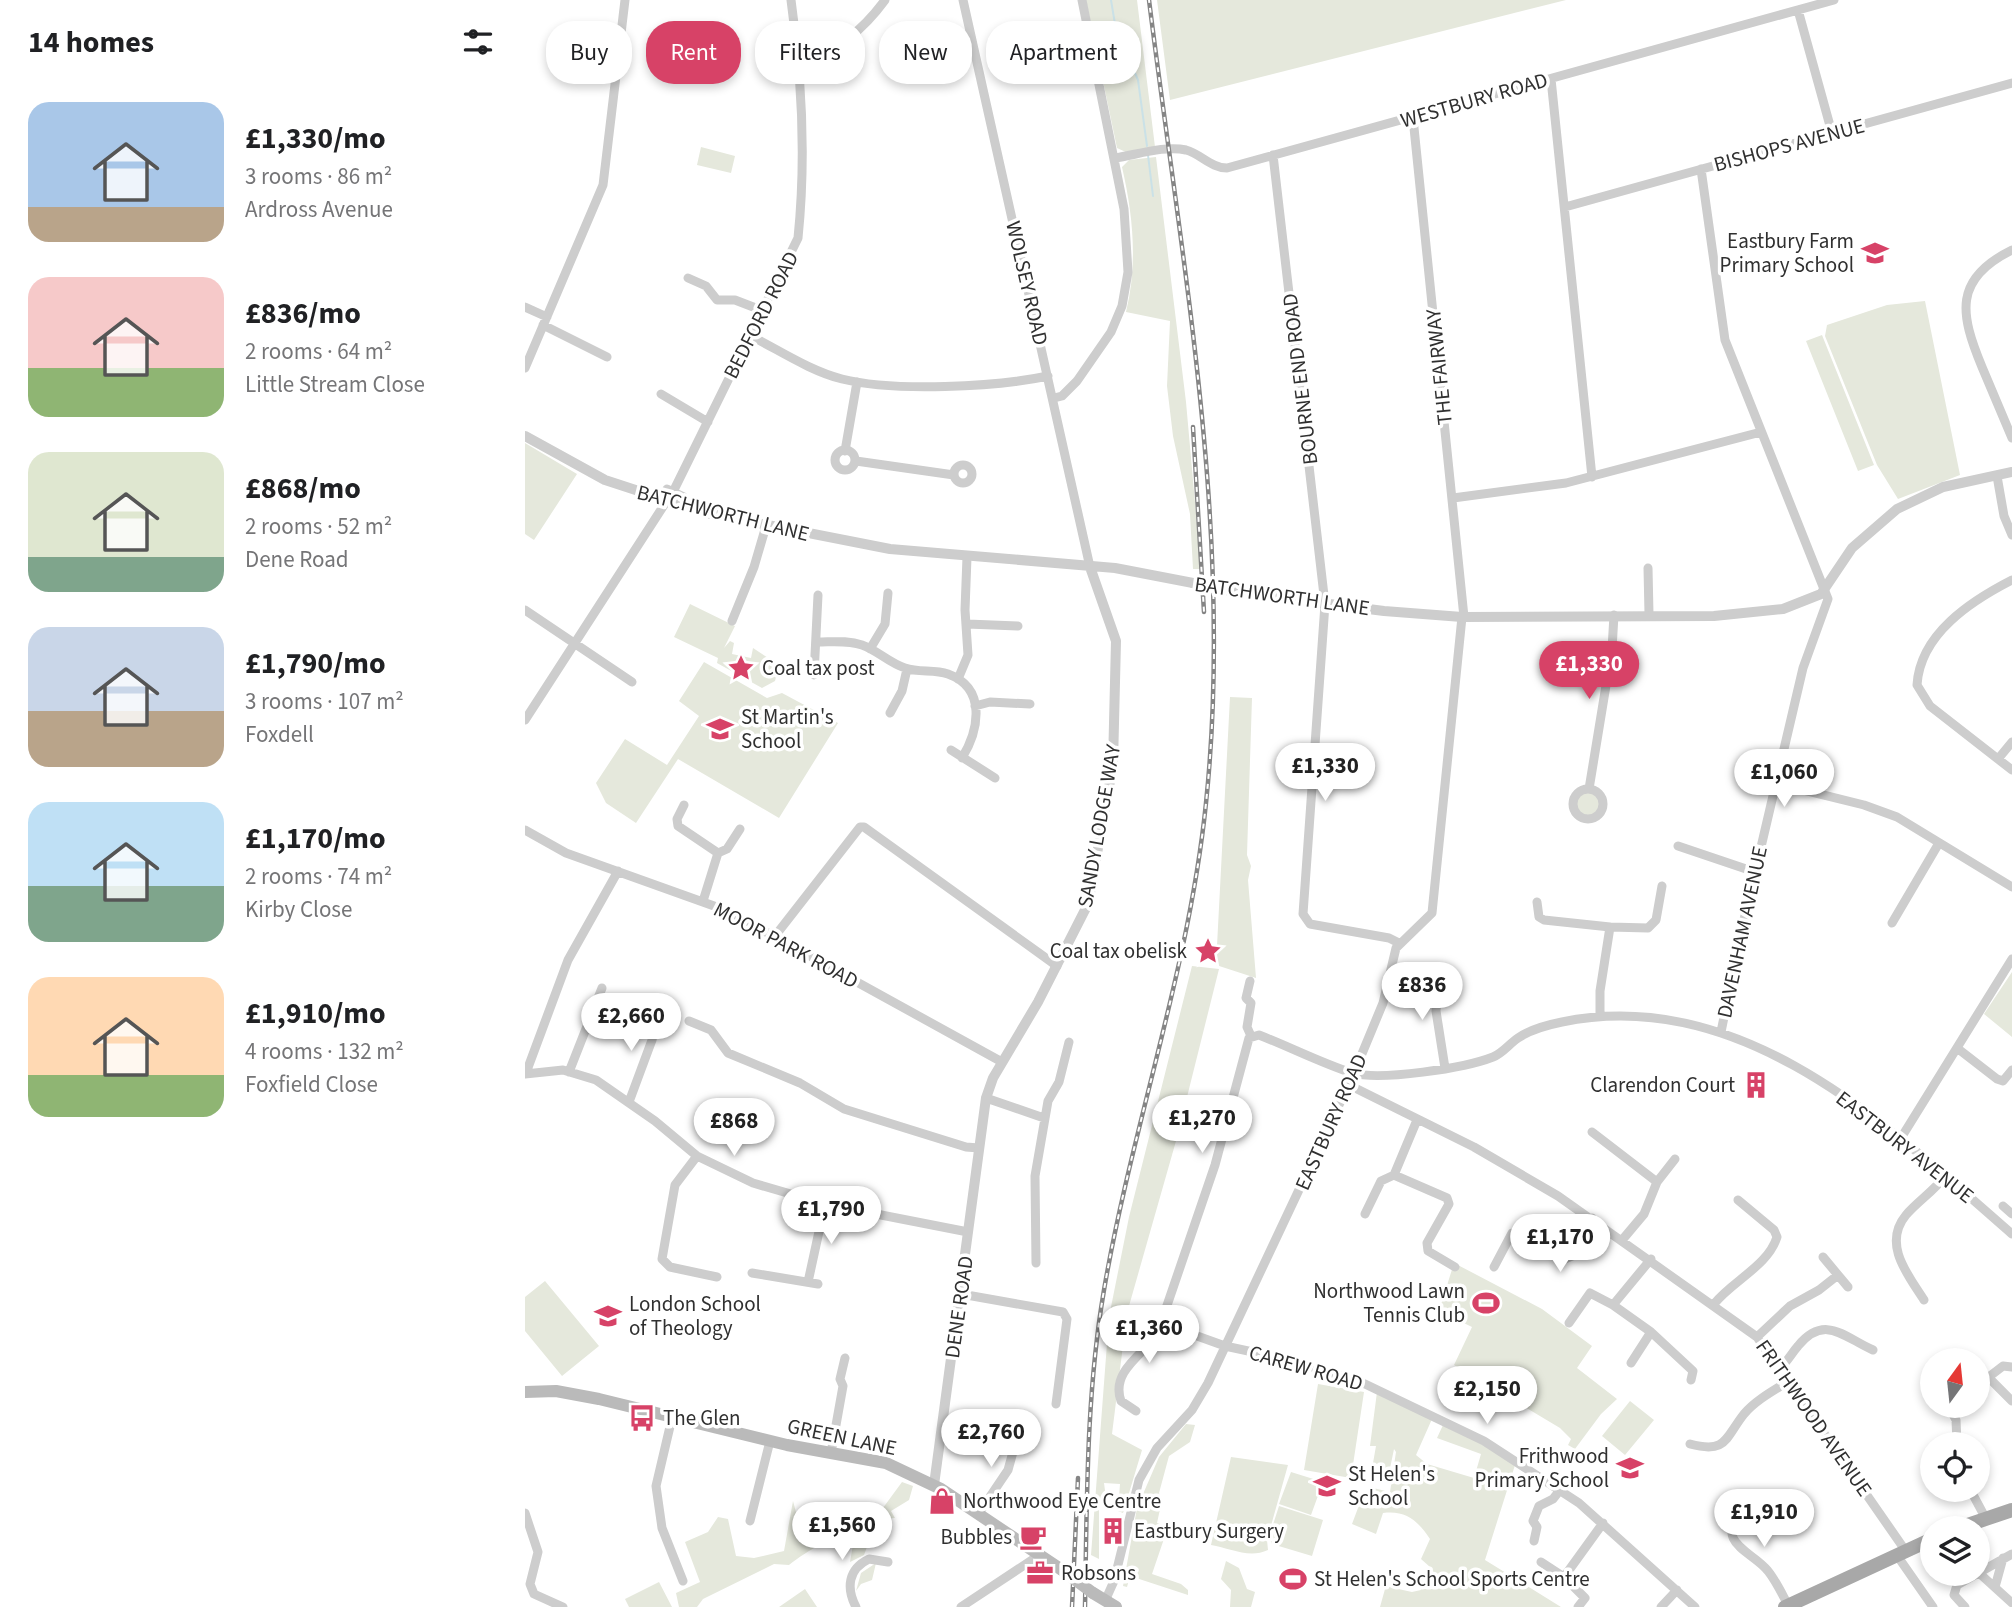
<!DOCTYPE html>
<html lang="en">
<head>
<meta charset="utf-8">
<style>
	:root { --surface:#fff; --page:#f2f2f2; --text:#202124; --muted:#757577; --accent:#d74267 }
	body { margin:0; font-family:"Source Sans 3",sans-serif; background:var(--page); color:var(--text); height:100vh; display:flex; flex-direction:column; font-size:26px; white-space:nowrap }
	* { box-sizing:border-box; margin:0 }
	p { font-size:23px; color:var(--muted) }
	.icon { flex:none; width:38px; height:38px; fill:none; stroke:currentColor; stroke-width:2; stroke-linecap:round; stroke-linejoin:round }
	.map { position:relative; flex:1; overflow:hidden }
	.side { display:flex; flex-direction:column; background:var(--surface); width:525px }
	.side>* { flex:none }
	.banner { position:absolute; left:21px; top:21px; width:665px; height:63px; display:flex; gap:14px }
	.needle { width:46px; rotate:15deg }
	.controls { position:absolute; left:1395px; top:1348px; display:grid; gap:14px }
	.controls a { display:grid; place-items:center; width:70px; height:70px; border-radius:50%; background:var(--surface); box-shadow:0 4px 10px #0003; font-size:35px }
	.price { position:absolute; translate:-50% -60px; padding:0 16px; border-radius:24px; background:#fff; color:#222; font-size:23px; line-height:46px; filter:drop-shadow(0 2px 4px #0008) }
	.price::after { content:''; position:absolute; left:50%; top:42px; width:21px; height:16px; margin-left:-10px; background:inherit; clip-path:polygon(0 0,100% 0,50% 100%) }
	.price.current { background:var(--accent); color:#fff }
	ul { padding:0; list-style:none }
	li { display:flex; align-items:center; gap:21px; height:175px; padding:0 28px }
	li span { display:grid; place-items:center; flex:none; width:196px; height:140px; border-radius:21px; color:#555 }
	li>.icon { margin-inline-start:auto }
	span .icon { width:84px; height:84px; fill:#fffc; stroke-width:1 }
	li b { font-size:30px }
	h2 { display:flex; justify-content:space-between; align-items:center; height:84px; padding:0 28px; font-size:30px }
	.chip { padding:0 24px; border-radius:28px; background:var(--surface); box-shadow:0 4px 10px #0003; font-size:24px; line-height:63px }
	.chip.current { background:var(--accent); color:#fff }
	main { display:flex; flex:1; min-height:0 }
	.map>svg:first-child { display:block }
	.green { fill:#e5e8dc }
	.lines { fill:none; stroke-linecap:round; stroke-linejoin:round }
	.stream { stroke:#cae1e7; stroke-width:2 }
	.minor { stroke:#cdcdcd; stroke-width:9 }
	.tertiary { stroke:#cdcdcd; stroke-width:10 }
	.secondary { stroke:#bababa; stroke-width:12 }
	.primary { stroke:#a8a8a8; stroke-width:14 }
	.rail-casing { stroke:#858585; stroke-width:4.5 }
	.rail { stroke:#fff; stroke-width:2; stroke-dasharray:5; stroke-linecap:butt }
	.tertiary-bridge { stroke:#cdcdcd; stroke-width:10 }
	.secondary-bridge { stroke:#bababa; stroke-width:12 }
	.labels { text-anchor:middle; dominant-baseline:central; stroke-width:7; stroke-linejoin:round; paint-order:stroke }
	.street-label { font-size:21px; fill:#303030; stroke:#fff }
	.poi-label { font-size:21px; fill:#303030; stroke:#fff; text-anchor:start }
</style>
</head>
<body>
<main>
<section class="side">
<h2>14 homes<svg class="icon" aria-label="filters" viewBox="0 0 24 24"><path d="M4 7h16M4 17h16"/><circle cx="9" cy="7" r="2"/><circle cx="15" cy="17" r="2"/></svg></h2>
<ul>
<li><span style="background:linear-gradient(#a9c7e8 75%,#b9a48a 0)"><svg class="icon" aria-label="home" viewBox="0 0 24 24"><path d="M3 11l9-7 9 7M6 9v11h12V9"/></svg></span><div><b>£1,330/mo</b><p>3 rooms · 86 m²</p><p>Ardross Avenue</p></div></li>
<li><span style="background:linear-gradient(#f6c9c9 65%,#8fb573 0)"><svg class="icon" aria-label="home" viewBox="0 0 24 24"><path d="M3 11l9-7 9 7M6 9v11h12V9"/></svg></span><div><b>£836/mo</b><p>2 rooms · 64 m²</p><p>Little Stream Close</p></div></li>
<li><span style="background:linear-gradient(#dfe7d0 75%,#7fa58c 0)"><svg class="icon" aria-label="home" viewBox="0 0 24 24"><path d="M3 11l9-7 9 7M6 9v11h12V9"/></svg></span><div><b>£868/mo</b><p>2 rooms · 52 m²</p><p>Dene Road</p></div></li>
<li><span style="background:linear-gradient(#c9d6e8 60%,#b9a48a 0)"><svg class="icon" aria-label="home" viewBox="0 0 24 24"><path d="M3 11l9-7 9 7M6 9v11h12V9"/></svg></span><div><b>£1,790/mo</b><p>3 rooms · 107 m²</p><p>Foxdell</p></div></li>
<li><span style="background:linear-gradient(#bfe0f5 60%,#7fa58c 0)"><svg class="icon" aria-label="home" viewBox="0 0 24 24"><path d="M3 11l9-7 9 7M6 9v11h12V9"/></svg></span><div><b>£1,170/mo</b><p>2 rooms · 74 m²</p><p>Kirby Close</p></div></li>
<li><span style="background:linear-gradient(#ffd9b3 70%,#8fb573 0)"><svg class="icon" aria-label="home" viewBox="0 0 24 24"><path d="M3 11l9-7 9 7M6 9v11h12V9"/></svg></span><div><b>£1,910/mo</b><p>4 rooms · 132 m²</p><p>Foxfield Close</p></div></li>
</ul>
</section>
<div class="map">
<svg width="1487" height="1607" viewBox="0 0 1487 1607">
	<rect width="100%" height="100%" fill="#fff"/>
	<path class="green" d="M561 0H612L630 147 603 153 592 148Z
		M632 0H1041L645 100Z
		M176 147 210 156 206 173 172 165Z
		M631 157 661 402 676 569H668L665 514 648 436 642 386 645 321 601 312C613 263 608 215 597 167L604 160Z
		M1400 301 1435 475 1373 499 1352 465 1300 336 1302 325 1362 305Z
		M1297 335 1349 465 1333 471 1281 341Z
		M0 443 52 474 9 540 0 534Z
		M165 604 210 626 199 648 205 641 209 643 207 654 226 658 228 648 254 665 250 681 237 688 192 663 193 658 149 637Z
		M179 662 242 698 257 693 313 723 254 818 153 759 111 823 81 803 71 783 100 739 142 765 174 716 154 701Z
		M705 697 727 698 722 855 726 866 723 880 731 978 691 965Z
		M1051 804a12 12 0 1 1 24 0a12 12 0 1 1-24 0Z
		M667 966 694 969 651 1141 602 1313 587 1434 617 1450 598 1513 593 1511 595 1484 579 1483 581 1498 574 1500V1559L566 1555 584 1317 604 1217Z
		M1487 972V1037L1459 1014Z
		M929 1263 1017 1309 1067 1346 1052 1368 1092 1399 1076 1414 1050 1449 1043 1445 1046 1439 1035 1428 929 1365 947 1327 914 1311Z
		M20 1281 74 1346 37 1376 0 1331V1297Z
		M793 1384 839 1392 826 1478 779 1470Z
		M852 1392 907 1419 891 1455 902 1464 949 1478 956 1454 912 1438 918 1425 958 1444 990 1465 960 1560 1036 1607H855L860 1589 855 1585 887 1592 896 1590 893 1583 905 1567 896 1559 905 1539C893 1521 881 1510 858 1513L851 1534 827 1524 836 1500 848 1488 865 1492 871 1452 869 1449 862 1483 845 1480 851 1446H845Z
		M1105 1401 1129 1420 1100 1455 1077 1436Z
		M661 1424 670 1425 665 1442 644 1456 634 1493 637 1500 632 1523 643 1527 627 1574 656 1584 663 1590V1595L605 1576 602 1587 598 1586 612 1508 634 1457Z
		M706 1457 763 1465 742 1540 743 1550C724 1559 705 1548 686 1545Z
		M766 1472 798 1482 786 1515 754 1504Z
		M377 1482 388 1486 384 1500 366 1511 370 1518C338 1520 289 1545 264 1565L249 1564 178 1599 172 1607H154L151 1593 175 1582 160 1542 183 1532 193 1517 203 1519 211 1556 229 1558 259 1551 268 1501 272 1516 306 1525 355 1512Z
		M754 1506 798 1520 787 1556 747 1544 744 1537Z
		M334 1532 337 1546 342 1547 339 1555 325 1562 330 1533Z
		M701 1561 714 1568 722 1589 730 1592 726 1607H705L706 1590 696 1579Z
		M351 1563 347 1580 336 1584 331 1591 336 1573Z
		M134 1582 147 1607H104L100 1599Z
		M280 1589 292 1607H254Z"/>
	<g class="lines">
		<path class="stream" d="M586 0 591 30 613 80 622 146
			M623 155 628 196"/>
		<path class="minor" d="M438 0 565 567
			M1273 10 1307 133
			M274 59C309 57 341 26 360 0
			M1026 79 1067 477
			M888 118 939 617
			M748 155 800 604 778 914 785 924 864 938 874 943
			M590 158C611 155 640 145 661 150 676 154 686 168 702 168L1309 0
			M1176 169 1200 340 1303 599 1278 668 1217 928 1196 1032
			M1040 207 1487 83
			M1487 250C1428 279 1435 314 1457 367 1467 391 1477 414 1487 438
			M163 278 181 286 192 300H210L236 310
			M0 307 22 317
			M18 325 82 357
			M224 335C254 350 285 371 317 379 369 392 471 387 523 376
			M0 368 78 185 100 0
			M136 394 183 422
			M529 398 537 396 552 381 586 332 597 306 603 272 599 209 557 0
			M310 460a10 10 0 1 1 20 0a10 10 0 1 1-20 0Z
			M320 451 332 382
			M331 461 429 475
			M429 474a9 9 0 1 1 18 0a9 9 0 1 1-18 0Z
			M1472 476 1479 516 1487 535
			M142 489 159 497
			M148 492 273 238C281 160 277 78 266 0
			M928 498 1041 483 1236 432
			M1123 568 1124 614
			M1487 580C1446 601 1395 634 1392 685L1405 706 1487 770
			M0 610 107 682
			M207 621 229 567 241 526
			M442 624 493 626
			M293 642C307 642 323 640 337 645 352 650 364 663 380 668 394 673 409 669 423 674 462 688 454 730 437 758
			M345 649 360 624 363 593
			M289 675 293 595
			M433 679 443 655 440 610 442 557
			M450 706 465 702 505 704
			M365 713 377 691 382 669
			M0 720 141 502
			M426 750 470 778
			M1473 759 1487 742
			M1250 783 1339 805 1372 817 1487 887
			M1048 804a15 15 0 1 1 30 0a15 15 0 1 1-30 0Z
			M1064 789 1087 649 1089 615
			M159 805 152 819 153 826 193 853
			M0 830 41 853 203 911 477 1062
			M1153 846 1230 872
			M178 901 193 853 202 849 215 829
			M1012 902 1014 917 1019 920 1085 927
			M1367 923 1414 843
			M250 936 335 827H339L532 966
			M914 975 911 1011 920 1068
			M725 981 721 998 726 1003 722 1027 726 1036
			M1075 1016V991L1085 927 1123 928 1131 920 1137 886
			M164 1021 186 1030 203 1053 275 1083 319 1109 441 1147 454 1148
			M1432 1048 1472 1079 1478 1081 1487 1070
			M44 1072 77 988
			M1 1073 43 960 93 871
			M0 1074 38 1070 71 1080 130 1121 172 1156 228 1183 300 1204 443 1232
			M824 1085 949 1147 1033 1196 1232 1337 1380 1550
			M461 1098 519 1118
			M104 1102 127 1040 133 1011
			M1067 1132 1132 1182
			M1376 1138 1487 959
			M172 1156 150 1185 137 1259 145 1267 192 1277
			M869 1175 922 1198 924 1204 902 1243 903 1251 930 1267
			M1478 1206 1487 1214
			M840 1214 856 1181 869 1175 892 1120
			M1098 1239 1119 1214 1132 1182 1150 1159
			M1298 1257 1323 1287
			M1126 1259 1088 1305 1126 1332 1168 1371 1166 1380
			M511 1263 510 1176 523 1101 534 1082 544 1042
			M969 1267 987 1233 1037 1260 1047 1256 1067 1218
			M227 1273 293 1284
			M283 1282 300 1204
			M436 1294 538 1312 542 1319 531 1404
			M1399 1300C1383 1275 1357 1244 1381 1215 1393 1201 1409 1191 1420 1176
			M1189 1304C1207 1281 1243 1266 1252 1237L1249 1230 1213 1200
			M1044 1323 1065 1293 1088 1305
			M1232 1337 1265 1306 1294 1290 1313 1275
			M1106 1363 1126 1332
			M1255 1368C1263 1361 1266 1354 1273 1346 1300 1313 1320 1338 1348 1350
			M1463 1377 1487 1401
			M1452 1386 1478 1366 1487 1367
			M1423 1405 1431 1420 1432 1444
			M611 1411 596 1401C584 1368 627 1350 639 1325
			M147 1418 131 1486 137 1528 158 1581
			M1165 1444C1202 1454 1200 1438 1219 1414 1231 1400 1248 1391 1264 1381
			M306 1453 318 1386 315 1379 320 1358
			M1445 1489 1460 1517
			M1252 1501C1237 1500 1228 1500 1217 1512 1188 1543 1229 1552 1243 1571 1251 1581 1257 1594 1263 1605
			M0 1513 13 1552 5 1584 9 1594 38 1607
			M454 1513 483 1470 493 1434
			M225 1521 245 1441
			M1009 1541 1012 1527 1008 1521 1014 1506 1028 1499 1035 1490
			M1371 1554 1408 1607
			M1016 1562 1039 1577
			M1454 1573 1487 1603
			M1470 1587 1478 1558
			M580 1601 589 1581 614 1480 632 1448 667 1410 683 1383 829 1073 858 1003 871 948 907 913 937 617
			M331 1607C321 1588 323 1569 344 1559L363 1562
			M436 1607 513 1556
			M1053 1607 1060 1598 1039 1577 1078 1523
			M1136 1607 1152 1590
			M1170 1607 1054 1503 959 1441 840 1384 769 1361 700 1346 636 1323 690 1165 724 1038 734 1035C765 1047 796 1063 827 1073 856 1081 940 1068 968 1057 978 1053 984 1044 993 1038 1006 1029 1022 1025 1037 1022 1217 985 1363 1126 1487 1234
			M1440 1607 1429 1595 1432 1585 1487 1554"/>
		<path class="tertiary" d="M0 436 80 480 181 513 365 549 590 568 668 583
			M711 592 859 611 937 617 1189 616 1258 609 1296 594 1327 548 1372 509 1418 487 1487 472
			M409 1485 461 1098 468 1078 513 1002 563 904 588 764 591 641 565 567"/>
		<path class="secondary" d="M0 1392 31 1391 74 1399 262 1445 361 1463 416 1489 537 1570
			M568 1593 591 1607"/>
		<path class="primary" d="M1434 1528 1487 1510
			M1260 1607 1407 1539"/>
		<defs>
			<path id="rail" d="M668 427 679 612
				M547 1607 553 1478
				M560 1607C562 1501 561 1395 579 1290 607 1126 664 970 681 803 709 535 657 266 624 0"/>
		</defs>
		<use href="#rail" class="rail-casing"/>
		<use href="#rail" class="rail"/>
		<path class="tertiary-bridge" d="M668 583 711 592"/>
		<path class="secondary-bridge" d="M537 1570 568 1593"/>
	</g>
	<defs>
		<symbol id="school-bare" viewBox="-9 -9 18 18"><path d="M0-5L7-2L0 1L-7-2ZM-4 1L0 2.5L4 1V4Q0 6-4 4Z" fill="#d74267" stroke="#fff" stroke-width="2.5" paint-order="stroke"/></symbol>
		<symbol id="sight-bare" viewBox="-9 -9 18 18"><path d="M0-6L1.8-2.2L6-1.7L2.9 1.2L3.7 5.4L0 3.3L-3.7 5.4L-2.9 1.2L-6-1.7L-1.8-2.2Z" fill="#d74267" stroke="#fff" stroke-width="2.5" paint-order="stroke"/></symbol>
		<symbol id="building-bare" viewBox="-9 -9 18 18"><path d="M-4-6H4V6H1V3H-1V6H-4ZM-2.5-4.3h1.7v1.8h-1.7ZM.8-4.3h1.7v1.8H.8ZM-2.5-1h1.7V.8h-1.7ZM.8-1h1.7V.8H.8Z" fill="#d74267" stroke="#fff" stroke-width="2.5" paint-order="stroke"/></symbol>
		<symbol id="stadium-bare" viewBox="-9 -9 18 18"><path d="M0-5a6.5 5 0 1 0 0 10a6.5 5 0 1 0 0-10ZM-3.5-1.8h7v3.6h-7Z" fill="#d74267" stroke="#fff" stroke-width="2.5" paint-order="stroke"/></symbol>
		<symbol id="university-bare" viewBox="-9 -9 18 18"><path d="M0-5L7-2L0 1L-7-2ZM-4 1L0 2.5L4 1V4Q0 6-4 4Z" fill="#d74267" stroke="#fff" stroke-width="2.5" paint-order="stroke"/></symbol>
		<symbol id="bus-bare" viewBox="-9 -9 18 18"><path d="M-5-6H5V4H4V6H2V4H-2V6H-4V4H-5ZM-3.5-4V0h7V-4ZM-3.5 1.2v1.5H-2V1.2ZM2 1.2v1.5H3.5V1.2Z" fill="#d74267" stroke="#fff" stroke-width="2.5" paint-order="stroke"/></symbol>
		<symbol id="shop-bare" viewBox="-9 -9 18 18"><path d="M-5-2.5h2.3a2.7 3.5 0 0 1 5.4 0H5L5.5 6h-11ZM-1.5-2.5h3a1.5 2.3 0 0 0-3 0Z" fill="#d74267" stroke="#fff" stroke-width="2.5" paint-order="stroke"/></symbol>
		<symbol id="cafe-bare" viewBox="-9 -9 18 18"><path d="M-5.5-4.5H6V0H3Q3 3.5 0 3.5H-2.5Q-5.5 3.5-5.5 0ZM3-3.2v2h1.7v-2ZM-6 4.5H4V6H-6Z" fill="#d74267" stroke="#fff" stroke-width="2.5" paint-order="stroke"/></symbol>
		<symbol id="office-bare" viewBox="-9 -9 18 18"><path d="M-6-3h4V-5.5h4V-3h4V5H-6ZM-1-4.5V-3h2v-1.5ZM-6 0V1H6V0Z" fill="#d74267" stroke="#fff" stroke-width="2.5" paint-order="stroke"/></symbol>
	</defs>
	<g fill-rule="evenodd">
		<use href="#school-bare" x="1331" y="234" width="38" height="38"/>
		<use href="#sight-bare" x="197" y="649" width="38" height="38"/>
		<use href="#school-bare" x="176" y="710" width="38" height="38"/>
		<use href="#sight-bare" x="664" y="932" width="38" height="38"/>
		<use href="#building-bare" x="1212" y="1066" width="38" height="38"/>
		<use href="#stadium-bare" x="942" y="1284" width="38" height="38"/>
		<use href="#university-bare" x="64" y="1297" width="38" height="38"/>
		<use href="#bus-bare" x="98" y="1399" width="38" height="38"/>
		<use href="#school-bare" x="1086" y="1449" width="38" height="38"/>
		<use href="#school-bare" x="783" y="1467" width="38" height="38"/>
		<use href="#shop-bare" x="398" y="1482" width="38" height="38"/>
		<use href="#building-bare" x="569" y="1512" width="38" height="38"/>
		<use href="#cafe-bare" x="489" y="1518" width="38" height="38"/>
		<use href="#office-bare" x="496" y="1554" width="38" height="38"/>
		<use href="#stadium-bare" x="749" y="1560" width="38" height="38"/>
	</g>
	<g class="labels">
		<g class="street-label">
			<text transform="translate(949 100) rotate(-16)">WESTBURY ROAD</text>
			<text transform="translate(1264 145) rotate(-15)">BISHOPS AVENUE</text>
			<text transform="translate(502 283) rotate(77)">WOLSEY ROAD</text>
			<text transform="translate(236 315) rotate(-63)">BEDFORD ROAD</text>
			<text transform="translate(914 367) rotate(-96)">THE FAIRWAY</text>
			<text transform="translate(775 379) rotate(-97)">BOURNE END ROAD</text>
			<text transform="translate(198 513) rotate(14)">BATCHWORTH LANE</text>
			<text transform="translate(757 596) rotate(8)">BATCHWORTH LANE</text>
			<text transform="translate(574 826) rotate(-80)">SANDY LODGE WAY</text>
			<text transform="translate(1217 932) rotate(-78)">DAVENHAM AVENUE</text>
			<text transform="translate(261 945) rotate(28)">MOOR PARK ROAD</text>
			<text transform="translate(806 1122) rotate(-66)">EASTBURY ROAD</text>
			<text transform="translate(1380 1147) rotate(38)">EASTBURY AVENUE</text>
			<text transform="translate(434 1307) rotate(-82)">DENE ROAD</text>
			<text transform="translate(781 1368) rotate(16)">CAREW ROAD</text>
			<text transform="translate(1289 1418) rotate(55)">FRITHWOOD AVENUE</text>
			<text transform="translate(317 1437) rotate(12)">GREEN LANE</text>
		</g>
		<g class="poi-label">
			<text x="1329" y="241" text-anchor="end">Eastbury Farm<tspan x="1329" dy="24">Primary School</tspan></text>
			<text x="237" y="668">Coal tax post</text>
			<text x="216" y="717">St Martin's<tspan x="216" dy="24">School</tspan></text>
			<text x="662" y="951" text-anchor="end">Coal tax obelisk</text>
			<text x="1210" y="1085" text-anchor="end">Clarendon Court</text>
			<text x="940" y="1291" text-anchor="end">Northwood Lawn<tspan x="940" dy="24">Tennis Club</tspan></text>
			<text x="104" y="1304">London School<tspan x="104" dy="24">of Theology</tspan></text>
			<text x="138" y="1418">The Glen</text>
			<text x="1084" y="1456" text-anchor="end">Frithwood<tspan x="1084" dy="24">Primary School</tspan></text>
			<text x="823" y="1474">St Helen's<tspan x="823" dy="24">School</tspan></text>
			<text x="438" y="1501">Northwood Eye Centre</text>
			<text x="609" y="1531">Eastbury Surgery</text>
			<text x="487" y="1537" text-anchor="end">Bubbles</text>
			<text x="536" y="1573">Robsons</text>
			<text x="789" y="1579">St Helen's School Sports Centre</text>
		</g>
	</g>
</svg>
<div class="controls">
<a><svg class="needle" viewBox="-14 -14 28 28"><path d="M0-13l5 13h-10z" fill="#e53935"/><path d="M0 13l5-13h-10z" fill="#757577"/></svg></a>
<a><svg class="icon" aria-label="locate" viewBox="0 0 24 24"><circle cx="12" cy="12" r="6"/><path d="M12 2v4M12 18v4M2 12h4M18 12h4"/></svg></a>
<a><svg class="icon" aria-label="layers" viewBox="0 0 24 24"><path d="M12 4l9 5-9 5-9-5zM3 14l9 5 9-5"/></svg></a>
</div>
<b class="price current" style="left:1064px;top:701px">£1,330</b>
<b class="price" style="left:800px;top:803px">£1,330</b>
<b class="price" style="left:1259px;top:809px">£1,060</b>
<b class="price" style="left:897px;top:1022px">£836</b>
<b class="price" style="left:106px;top:1053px">£2,660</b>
<b class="price" style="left:677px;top:1155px">£1,270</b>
<b class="price" style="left:209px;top:1158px">£868</b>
<b class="price" style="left:306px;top:1246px">£1,790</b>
<b class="price" style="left:1035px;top:1274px">£1,170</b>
<b class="price" style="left:624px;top:1365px">£1,360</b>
<b class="price" style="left:962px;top:1426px">£2,150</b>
<b class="price" style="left:466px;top:1469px">£2,760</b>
<b class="price" style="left:1239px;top:1549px">£1,910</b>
<b class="price" style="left:317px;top:1562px">£1,560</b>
<div class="banner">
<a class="chip">Buy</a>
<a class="chip current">Rent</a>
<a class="chip">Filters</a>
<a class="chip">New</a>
<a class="chip">Apartment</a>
</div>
</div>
</main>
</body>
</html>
